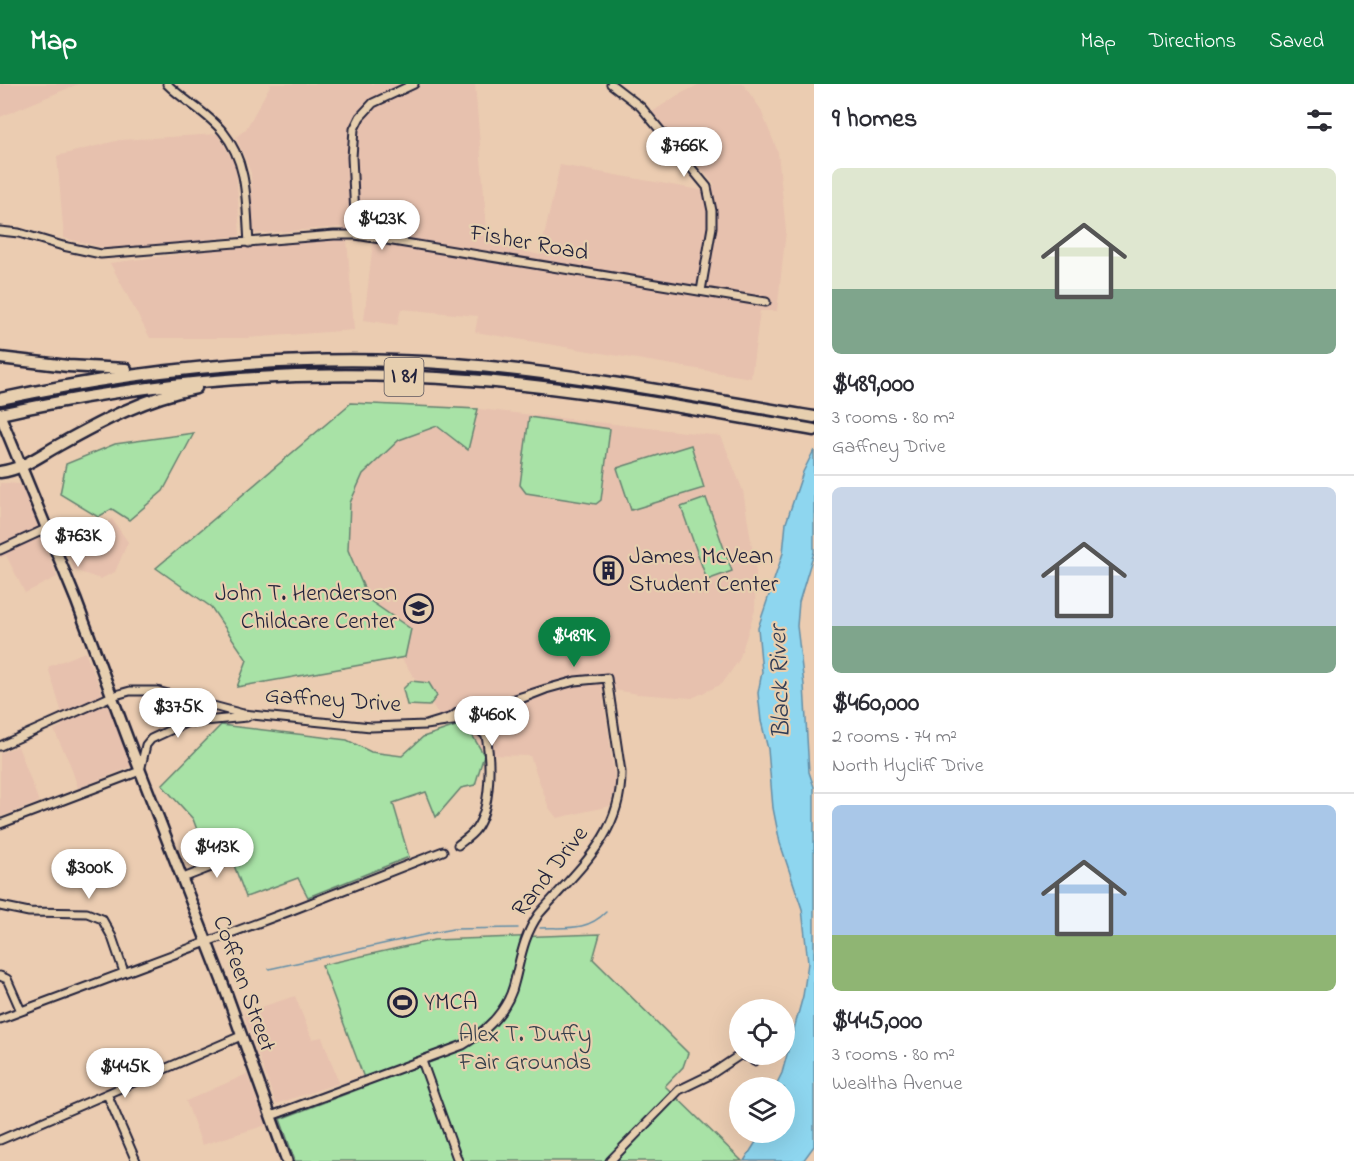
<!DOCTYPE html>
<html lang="en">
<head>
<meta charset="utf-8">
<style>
	:root { --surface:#fff; --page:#f7f7f7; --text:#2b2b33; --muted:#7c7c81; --line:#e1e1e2; --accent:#0b8043 }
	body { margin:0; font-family:"Indie Flower",sans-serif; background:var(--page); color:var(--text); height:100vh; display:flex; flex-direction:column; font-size:22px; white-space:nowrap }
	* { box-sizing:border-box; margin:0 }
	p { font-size:20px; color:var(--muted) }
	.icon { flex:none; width:33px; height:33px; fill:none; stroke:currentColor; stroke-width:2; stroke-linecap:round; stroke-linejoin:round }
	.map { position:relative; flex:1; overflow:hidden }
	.sheet { display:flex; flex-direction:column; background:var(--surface); width:540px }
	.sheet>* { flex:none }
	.buttons { position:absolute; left:729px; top:915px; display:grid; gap:12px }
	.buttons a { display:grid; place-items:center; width:66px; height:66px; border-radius:50%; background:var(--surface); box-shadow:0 6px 24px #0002; font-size:30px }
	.price { position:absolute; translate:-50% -51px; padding:0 14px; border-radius:21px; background:#fff; color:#222; font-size:20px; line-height:39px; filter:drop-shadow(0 2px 3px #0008) }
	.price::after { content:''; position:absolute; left:50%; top:36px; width:18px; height:14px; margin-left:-9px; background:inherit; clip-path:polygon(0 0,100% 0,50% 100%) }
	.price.active { background:var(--accent); color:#fff }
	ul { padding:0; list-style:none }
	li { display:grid; align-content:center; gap:12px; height:318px; padding:0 18px }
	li+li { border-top:2px solid var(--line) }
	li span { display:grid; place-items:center; height:186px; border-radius:9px; color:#555 }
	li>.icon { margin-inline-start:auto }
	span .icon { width:108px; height:108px; fill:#fffc; stroke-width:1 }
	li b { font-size:26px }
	h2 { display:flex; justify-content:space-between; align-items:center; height:72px; padding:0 18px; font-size:26px }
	header { display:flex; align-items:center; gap:36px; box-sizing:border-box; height:84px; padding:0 30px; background:var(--accent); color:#fff }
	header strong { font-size:28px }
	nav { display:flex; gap:33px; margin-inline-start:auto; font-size:21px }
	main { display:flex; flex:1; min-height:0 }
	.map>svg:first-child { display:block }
	.built { fill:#e7c1ae }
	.green { fill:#a8e2a6; stroke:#658270; stroke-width:1.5 }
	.water { fill:#8ed6ef; stroke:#638ea7; stroke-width:1.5 }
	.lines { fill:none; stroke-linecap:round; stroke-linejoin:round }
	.stream { stroke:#638ea7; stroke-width:1.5 }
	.minor-casing { stroke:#22223b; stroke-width:11 }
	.major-casing { stroke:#22223b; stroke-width:14 }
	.highway-casing { stroke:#22223b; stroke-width:15 }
	.minor { stroke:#e7cfaf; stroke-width:7 }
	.major { stroke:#e7cfaf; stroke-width:9 }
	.highway { stroke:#e7cfaf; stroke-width:10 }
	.labels { text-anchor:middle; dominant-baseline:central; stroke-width:4.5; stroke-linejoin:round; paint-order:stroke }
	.shield { fill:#e7cfaf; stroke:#5d565e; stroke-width:1.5 }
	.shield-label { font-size:22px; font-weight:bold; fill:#22223b }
	.street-label { font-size:24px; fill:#22223b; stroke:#e7cfaf }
	.poi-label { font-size:24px; fill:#22223b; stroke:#e7cfaf; text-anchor:start }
	.park-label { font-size:24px; fill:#363f4b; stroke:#e7cfaf }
	.water-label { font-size:26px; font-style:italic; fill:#323d56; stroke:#e7cfaf }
</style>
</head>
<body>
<header>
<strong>Map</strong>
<nav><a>Map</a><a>Directions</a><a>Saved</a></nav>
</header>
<main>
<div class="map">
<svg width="814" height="1077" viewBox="0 0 814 1077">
	<rect width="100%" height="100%" fill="#ebccb1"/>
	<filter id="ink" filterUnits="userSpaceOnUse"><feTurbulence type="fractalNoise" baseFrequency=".0167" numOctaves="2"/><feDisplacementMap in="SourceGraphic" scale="12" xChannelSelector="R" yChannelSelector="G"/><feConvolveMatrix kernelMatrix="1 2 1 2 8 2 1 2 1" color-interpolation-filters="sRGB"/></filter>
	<g filter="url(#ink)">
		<path class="built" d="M0 0H78L0 33Z
			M271 0H475L488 159 540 171 560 81 700 106 715 101 652 28 678 11 700 0H743L760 24 778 68 786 147 777 227H760L751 294 475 248 478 232 401 225 397 241 364 236 373 158 347 155 354 246 246 254H150L110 179 238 163 346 155 342 143 253 150 251 89 236 53 246 45Z
			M217 50 236 81 240 152 113 166 64 154 57 72 120 56Z
			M461 323 721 352 743 407 756 488 755 526 739 576 722 600 692 614 638 610 602 604 616 703 610 722 557 734 549 724 530 672 484 671 465 639 441 634 396 566 369 516 348 466 350 419 363 390 399 356Z
			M0 399 22 400 57 493 25 509 6 471 0 474Z
			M112 435 128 458 115 488 100 495 74 486 66 462Z
			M85 568 133 682 78 704 70 680 54 646 62 642 61 626 48 583Z
			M18 662 39 718 0 733V669Z
			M295 912 312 955 322 953 339 999 276 1020 243 929Z
			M247 990 266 1041 202 1061 186 1017Z"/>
		<path class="green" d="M351 319 478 325 468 366 437 342 399 356 363 390 350 419 348 466 369 516 411 545 405 573 237 603 247 576 211 523 156 484Z
			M529 333 610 345 601 416 596 420 526 409 520 401Z
			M194 349 163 407 129 436 112 425 98 433 60 410 66 380 115 360Z
			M691 361 704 404 631 426 617 384Z
			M706 414 732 487 707 496 681 423Z
			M411 597 429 599 437 612 429 622 407 621 403 605Z
			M465 639 484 671 475 701 461 704 436 733 426 708 393 719 409 773 308 813 298 794 246 813 235 784 232 767 206 770 193 735 162 701 221 641 347 656 371 668 402 672 423 653Z
			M600 850 593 875 688 969 683 983 665 1002 742 1077H295L280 1035 367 1002 322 881 434 856Z"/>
		<path class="water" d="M814 366V468L799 518 797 542 804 601 809 688 814 703V1062L803 1077H744L756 1058 759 1049 784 1048V1004L775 1003 782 989 803 912 808 879 802 825 780 759 773 724 768 665 761 637 758 609 762 588 758 544 783 469 786 439 803 388Z"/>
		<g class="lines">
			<path class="stream" d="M540 844C566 843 586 848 606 828
				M269 885 437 848 453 845 518 844"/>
			<defs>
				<path id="minor" d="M167 0C184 17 208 29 223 48 249 80 246 121 249 159
					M611 0 641 23 707 103 712 127V143L701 207
					M0 147 19 149 63 162 101 170 334 151H356L766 218
					M356 151 352 73 354 45 360 33 373 19 414 0
					M0 466 48 444
					M481 621H496L546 605 492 626 474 638 466 635C462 629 463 622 469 618H477L483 624V631
					M464 624 452 633 426 641 466 635
					M193 638 247 633
					M471 638 486 652 482 633
					M0 662 112 612 130 607H157L243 630 371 643 426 641
					M0 740 140 687 146 661 151 655 196 634 209 621
					M458 761C464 756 471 752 476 745 491 724 491 677 486 652
					M183 794 242 771
					M0 822 29 828 87 829 102 835 112 853 124 888
					M0 892 7 895 21 927
					M0 935 290 827 443 767
					M422 977 458 1077
					M107 1010 136 1077
					M271 1032 463 961C488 946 509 925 515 896 521 872 524 851 539 830 577 786 622 751 621 688L607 594 575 597 546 605
					M0 1056 241 952
					M610 1077 679 1006 710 991 740 971 750 973 754 977"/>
				<path id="major" d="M0 331 76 516 129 658 222 897 287 1077"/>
				<path id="highway" d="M0 274 68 282 126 285
					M0 315C150 283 302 269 455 280 576 289 695 313 814 333
					M0 330C157 295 308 284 469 296 584 304 700 327 814 346
					M0 388C23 385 39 372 59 361 102 337 147 313 196 304"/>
			</defs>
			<use href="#minor" class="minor-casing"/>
			<use href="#major" class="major-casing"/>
			<use href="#highway" class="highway-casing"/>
			<use href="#minor" class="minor"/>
			<use href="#major" class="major"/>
			<use href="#highway" class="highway"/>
		</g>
	</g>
	<defs>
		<symbol id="building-ring" viewBox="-11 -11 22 22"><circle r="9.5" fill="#e7cfaf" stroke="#22223b" stroke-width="1.5"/><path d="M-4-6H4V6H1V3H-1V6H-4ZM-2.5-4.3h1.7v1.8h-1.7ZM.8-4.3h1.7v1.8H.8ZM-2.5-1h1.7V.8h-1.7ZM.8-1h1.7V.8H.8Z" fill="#22223b"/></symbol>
		<symbol id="school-ring" viewBox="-11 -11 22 22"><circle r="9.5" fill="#e7cfaf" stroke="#22223b" stroke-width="1.5"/><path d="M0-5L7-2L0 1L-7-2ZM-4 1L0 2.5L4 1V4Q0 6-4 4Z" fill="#22223b"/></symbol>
		<symbol id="stadium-ring" viewBox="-11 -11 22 22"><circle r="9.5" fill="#e7cfaf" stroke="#22223b" stroke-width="1.5"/><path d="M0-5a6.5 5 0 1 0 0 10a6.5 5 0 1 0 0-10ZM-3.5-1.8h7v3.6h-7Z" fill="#22223b"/></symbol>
	</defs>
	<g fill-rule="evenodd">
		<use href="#building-ring" x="592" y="470" width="33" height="33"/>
		<use href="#school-ring" x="402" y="508" width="33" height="33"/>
		<use href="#stadium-ring" x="386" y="902" width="33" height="33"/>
	</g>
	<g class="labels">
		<rect class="shield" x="384.5" y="274" width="39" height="38" rx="4.5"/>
		<g class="shield-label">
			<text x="404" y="293">I 81</text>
		</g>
		<g class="street-label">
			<text transform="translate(529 160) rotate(10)">Fisher Road</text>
			<text transform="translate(333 617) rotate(4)">Gaffney Drive</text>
			<text transform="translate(551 788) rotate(-52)">Rand Drive</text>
			<text transform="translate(243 900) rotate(70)">Coffeen Street</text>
		</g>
		<g class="poi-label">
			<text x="629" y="473">James McVean<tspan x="629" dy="28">Student Center</tspan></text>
			<text x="397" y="510" text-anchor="end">John T. Henderson<tspan x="397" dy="28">Childcare Center</tspan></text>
			<text x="424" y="919">YMCA</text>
		</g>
		<g class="park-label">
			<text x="525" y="951">Alex T. Duffy<tspan x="525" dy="28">Fair Grounds</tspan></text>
		</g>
		<g class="water-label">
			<text transform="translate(781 598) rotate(-92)">Black River</text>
		</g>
	</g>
</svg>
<div class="buttons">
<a><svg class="icon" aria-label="locate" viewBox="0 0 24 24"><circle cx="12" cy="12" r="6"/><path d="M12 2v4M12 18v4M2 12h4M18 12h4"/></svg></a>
<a><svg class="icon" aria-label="layers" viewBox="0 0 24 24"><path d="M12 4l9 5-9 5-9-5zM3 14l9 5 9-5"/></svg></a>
</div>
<b class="price" style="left:684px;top:94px">$766K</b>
<b class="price" style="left:382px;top:167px">$423K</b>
<b class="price" style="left:78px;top:484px">$763K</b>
<b class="price active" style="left:574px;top:584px">$489K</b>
<b class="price" style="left:178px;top:655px">$375K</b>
<b class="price" style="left:492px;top:663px">$460K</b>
<b class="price" style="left:217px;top:795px">$413K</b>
<b class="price" style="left:89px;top:816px">$300K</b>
<b class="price" style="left:125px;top:1015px">$445K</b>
</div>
<section class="sheet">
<h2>9 homes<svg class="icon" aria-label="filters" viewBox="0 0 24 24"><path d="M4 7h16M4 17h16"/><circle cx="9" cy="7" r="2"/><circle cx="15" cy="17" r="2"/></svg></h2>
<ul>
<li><span style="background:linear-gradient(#dfe7d0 65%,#7fa58c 0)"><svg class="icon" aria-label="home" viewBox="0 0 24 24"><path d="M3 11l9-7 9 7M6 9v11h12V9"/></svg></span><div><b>$489,000</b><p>3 rooms · 80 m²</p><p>Gaffney Drive</p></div></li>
<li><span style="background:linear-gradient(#c9d6e8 75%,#7fa58c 0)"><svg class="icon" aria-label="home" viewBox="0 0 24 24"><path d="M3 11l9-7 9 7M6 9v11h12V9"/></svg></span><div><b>$460,000</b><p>2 rooms · 74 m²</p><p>North Hycliff Drive</p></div></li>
<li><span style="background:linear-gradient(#a9c7e8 70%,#8fb573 0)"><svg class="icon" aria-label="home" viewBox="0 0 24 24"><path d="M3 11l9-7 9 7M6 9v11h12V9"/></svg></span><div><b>$445,000</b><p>3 rooms · 80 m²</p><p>Wealtha Avenue</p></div></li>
</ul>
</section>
</main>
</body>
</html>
